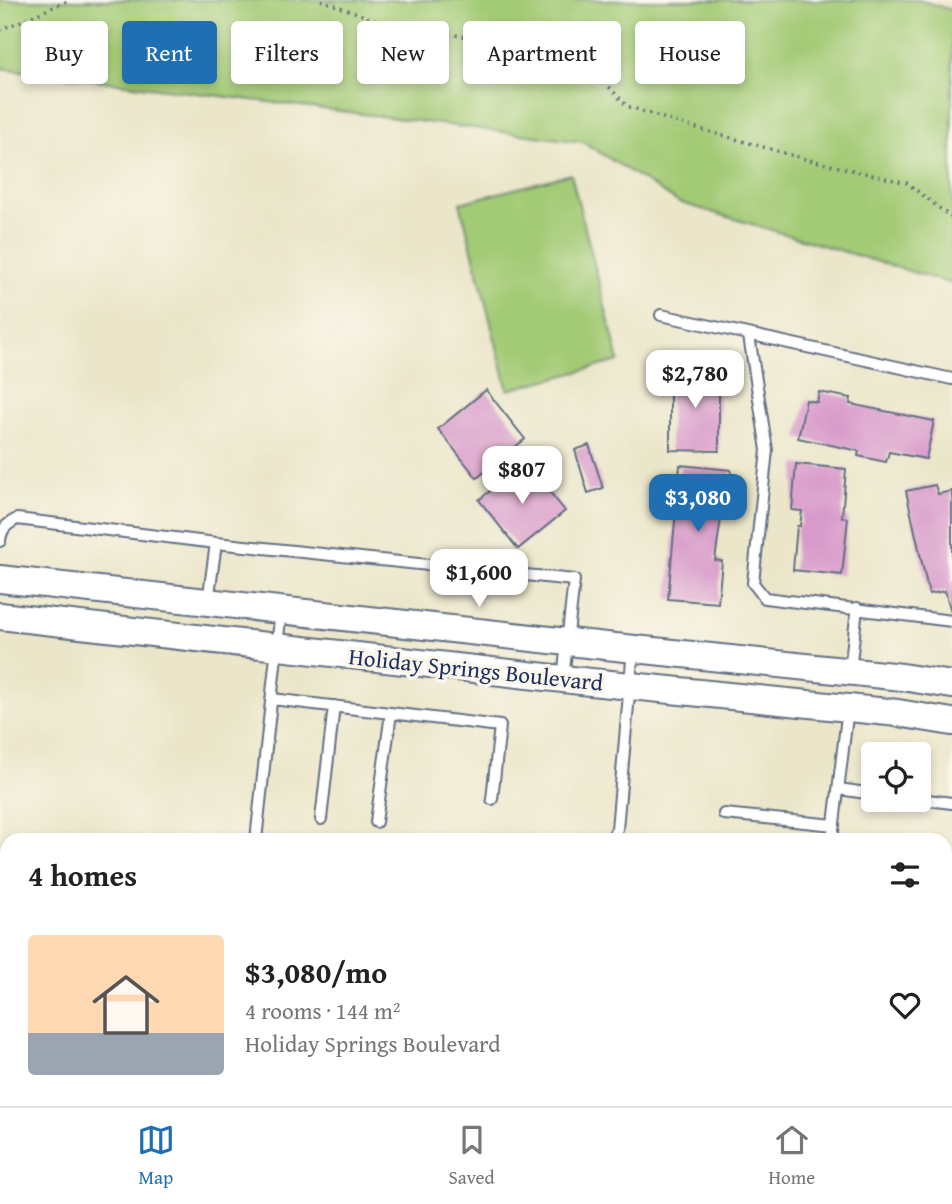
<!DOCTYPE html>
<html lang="en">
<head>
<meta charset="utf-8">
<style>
	:root { --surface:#fff; --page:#f2f2f2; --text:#222; --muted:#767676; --line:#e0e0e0; --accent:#1f6fb2 }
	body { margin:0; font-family:"Gentium Book Plus",serif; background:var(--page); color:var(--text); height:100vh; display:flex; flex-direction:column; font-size:26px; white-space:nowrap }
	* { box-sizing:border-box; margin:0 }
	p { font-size:23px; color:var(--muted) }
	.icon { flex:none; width:38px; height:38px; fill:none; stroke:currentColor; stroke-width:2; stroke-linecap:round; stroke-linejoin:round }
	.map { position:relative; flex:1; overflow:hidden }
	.drawer { position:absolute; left:0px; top:833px; width:952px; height:273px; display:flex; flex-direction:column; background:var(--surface); border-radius:21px 21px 0 0; box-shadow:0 4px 10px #0003 }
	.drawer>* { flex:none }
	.banner { position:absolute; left:21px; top:21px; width:910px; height:63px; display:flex; gap:14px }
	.tools { position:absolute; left:861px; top:742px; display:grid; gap:14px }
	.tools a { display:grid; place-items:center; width:70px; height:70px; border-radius:7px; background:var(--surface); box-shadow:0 4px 10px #0003; font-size:35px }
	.price { position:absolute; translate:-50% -60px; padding:0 16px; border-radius:14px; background:#fff; color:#222; font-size:23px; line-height:46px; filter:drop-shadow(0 2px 4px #0008) }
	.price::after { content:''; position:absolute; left:50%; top:42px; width:21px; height:16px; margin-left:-10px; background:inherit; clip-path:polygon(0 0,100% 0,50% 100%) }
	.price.active { background:var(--accent); color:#fff }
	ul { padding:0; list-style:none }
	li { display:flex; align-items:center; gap:21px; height:175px; padding:0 28px }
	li+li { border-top:2px solid var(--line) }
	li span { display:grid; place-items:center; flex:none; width:196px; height:140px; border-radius:7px; color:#555 }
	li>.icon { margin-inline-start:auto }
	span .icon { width:84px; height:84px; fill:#fffc; stroke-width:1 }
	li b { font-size:30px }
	h2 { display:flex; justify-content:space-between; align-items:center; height:84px; padding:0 28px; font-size:30px }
	.tag { padding:0 24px; border-radius:7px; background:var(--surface); box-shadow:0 4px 10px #0003; font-size:24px; line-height:63px }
	.tag.active { background:var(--accent); color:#fff }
	.dock { display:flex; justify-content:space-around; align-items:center; height:98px; border-top:2px solid var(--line); background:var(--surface); font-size:19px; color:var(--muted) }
	.dock a { display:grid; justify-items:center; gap:4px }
	.dock .active { color:var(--accent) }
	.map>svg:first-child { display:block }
	.green { fill:#a3ca75; stroke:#5f7c6a; stroke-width:2 }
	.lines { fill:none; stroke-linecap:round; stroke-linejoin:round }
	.canal { stroke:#4db5cc; stroke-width:21 }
	.building { fill:#d89aca }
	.service-casing { stroke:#646f83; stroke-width:14 }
	.tertiary-casing { stroke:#646f83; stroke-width:30 }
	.path { stroke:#646f83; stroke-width:3.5; stroke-dasharray:2 5; stroke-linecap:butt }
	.service { stroke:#fff; stroke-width:10 }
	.tertiary { stroke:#fff; stroke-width:26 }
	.labels { text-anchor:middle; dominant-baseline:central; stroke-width:7; stroke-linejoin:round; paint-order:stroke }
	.street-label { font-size:23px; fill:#1b2f5e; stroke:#fbf7ec }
</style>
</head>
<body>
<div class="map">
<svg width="952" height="1106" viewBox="0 0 952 1106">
	<rect width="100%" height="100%" fill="#fbf7ec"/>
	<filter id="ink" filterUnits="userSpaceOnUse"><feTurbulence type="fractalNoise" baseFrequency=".0143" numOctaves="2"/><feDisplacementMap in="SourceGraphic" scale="14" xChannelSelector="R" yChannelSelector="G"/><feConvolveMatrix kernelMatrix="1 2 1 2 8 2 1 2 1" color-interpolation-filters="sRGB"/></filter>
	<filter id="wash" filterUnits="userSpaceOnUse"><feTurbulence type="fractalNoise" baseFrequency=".00686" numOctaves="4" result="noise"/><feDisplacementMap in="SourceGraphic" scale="28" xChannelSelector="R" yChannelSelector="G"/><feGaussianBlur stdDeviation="1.57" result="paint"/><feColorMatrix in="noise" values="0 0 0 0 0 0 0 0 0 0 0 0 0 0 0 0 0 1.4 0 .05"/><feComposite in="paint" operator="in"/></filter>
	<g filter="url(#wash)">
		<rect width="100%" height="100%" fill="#ebe6c9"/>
		<path class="green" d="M0 0H919L952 10V284L678 202 583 142 0 68Z
			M571 174 619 361 508 390 460 203Z"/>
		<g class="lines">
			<path class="canal" d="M0 1049H7
				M464 1099 529 1106"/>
		</g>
		<g id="blocks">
			<path class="building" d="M670 370H719V451L670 450Z
				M486 390 525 439 477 478 438 429Z
				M819 392 851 398 850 404 934 421 926 459 889 452 886 462 858 456 859 451 798 438 806 400 817 402Z
				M589 445 603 488 588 493 575 450Z
				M526 462 565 511 518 549 479 500Z
				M796 464 846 469 842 517 848 518 842 575 793 570 797 526H800L802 511 792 510Z
				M680 465 731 470 728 511H722L715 560 722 561 718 603 668 599Z
				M935 485 938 494 952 491V615L945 591 929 594 906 491Z
				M945 910 952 911V957L945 956Z
				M945 977 952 978V1079L945 1078V1038H947L949 1012H945Z"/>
		</g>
	</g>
	<g filter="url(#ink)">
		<use href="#blocks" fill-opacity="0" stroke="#646f83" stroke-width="2"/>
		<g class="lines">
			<defs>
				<path id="service" d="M661 315 952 379
					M749 336 767 450 753 583 765 598 952 621
					M0 541C1 529 7 524 17 519L216 543 574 580 563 679
					M208 602 216 543
					M850 671 857 608
					M272 699 500 726 492 799
					M839 789 873 794
					M919 799 952 803
					M724 814 834 825
					M321 819 334 706
					M376 822 391 713
					M256 840 281 610
					M611 840 617 829 633 649
					M832 840 848 708
					M945 863 952 864
					M1 881H7"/>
				<path id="tertiary" d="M0 579 568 642 902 677 952 685
					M0 616 581 681 898 713 952 722"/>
			</defs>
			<use href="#service" class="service-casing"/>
			<use href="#tertiary" class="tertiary-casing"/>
			<path class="path" d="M321 0 395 27 501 41 571 53 596 73 627 106 672 121 805 159 907 183 952 218
				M0 30 70 0"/>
			<use href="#service" class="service"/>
			<use href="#tertiary" class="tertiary"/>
		</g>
	</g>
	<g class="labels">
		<g class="street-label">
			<text transform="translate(476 669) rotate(6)">Holiday Springs Boulevard</text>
		</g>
	</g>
</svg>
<div class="tools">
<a><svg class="icon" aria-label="locate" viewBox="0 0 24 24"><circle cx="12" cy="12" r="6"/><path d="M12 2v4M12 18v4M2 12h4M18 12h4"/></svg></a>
</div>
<b class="price" style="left:695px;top:410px">$2,780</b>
<b class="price" style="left:522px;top:506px">$807</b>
<b class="price active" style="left:698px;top:534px">$3,080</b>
<b class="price" style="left:479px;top:609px">$1,600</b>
<div class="banner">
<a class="tag">Buy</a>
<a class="tag active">Rent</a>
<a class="tag">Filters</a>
<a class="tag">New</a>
<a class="tag">Apartment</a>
<a class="tag">House</a>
</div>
<section class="drawer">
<h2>4 homes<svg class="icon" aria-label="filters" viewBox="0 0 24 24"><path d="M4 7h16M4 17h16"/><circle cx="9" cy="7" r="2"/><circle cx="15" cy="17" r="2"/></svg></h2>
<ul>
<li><span style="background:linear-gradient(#ffd9b3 70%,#9aa5b1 0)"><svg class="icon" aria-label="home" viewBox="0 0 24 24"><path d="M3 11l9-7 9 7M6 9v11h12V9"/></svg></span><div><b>$3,080/mo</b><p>4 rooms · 144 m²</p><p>Holiday Springs Boulevard</p></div><svg class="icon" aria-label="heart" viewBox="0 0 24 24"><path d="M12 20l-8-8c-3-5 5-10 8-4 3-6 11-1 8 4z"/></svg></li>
</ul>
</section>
</div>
<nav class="dock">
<a class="active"><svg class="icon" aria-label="map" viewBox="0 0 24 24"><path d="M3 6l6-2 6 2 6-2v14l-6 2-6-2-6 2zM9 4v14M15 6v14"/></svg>Map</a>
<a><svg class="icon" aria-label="saved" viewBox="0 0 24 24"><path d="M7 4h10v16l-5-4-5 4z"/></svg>Saved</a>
<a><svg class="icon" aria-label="home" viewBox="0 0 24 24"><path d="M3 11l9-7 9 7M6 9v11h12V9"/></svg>Home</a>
</nav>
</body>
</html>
